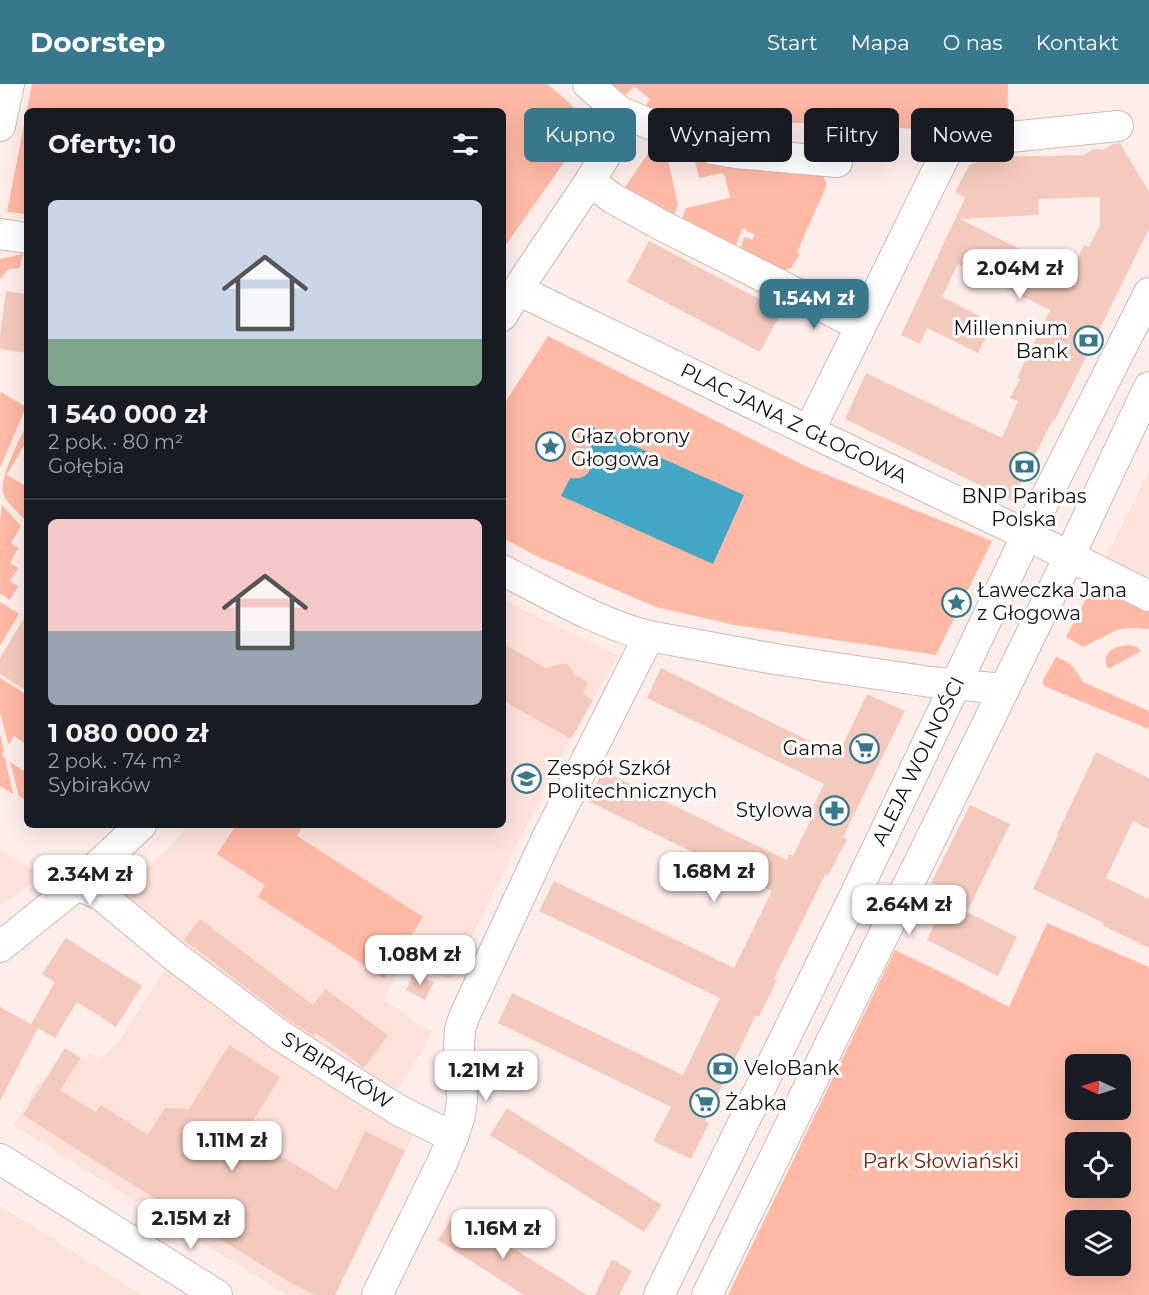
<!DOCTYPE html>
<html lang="pl">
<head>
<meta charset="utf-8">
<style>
	:root { --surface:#171b24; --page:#20242c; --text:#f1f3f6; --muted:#9ea1a6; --line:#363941; --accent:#38788c }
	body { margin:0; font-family:Montserrat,sans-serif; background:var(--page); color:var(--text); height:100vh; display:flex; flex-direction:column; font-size:22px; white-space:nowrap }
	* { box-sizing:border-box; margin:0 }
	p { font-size:20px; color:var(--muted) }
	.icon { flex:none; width:33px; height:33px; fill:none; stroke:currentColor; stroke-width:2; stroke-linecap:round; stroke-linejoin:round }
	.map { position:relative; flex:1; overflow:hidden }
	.side { position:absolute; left:24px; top:24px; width:482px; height:720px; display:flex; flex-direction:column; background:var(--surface); border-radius:9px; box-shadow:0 6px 24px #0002 }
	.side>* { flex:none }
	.hud { position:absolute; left:524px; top:24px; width:536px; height:54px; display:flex; gap:12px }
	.needle { width:39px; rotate:274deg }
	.tools { position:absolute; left:1065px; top:970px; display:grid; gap:12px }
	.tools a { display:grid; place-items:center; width:66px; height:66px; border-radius:9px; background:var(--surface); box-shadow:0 6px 24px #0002; font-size:30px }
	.price { position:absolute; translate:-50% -51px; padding:0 14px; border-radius:12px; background:#fff; color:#222; font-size:20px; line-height:39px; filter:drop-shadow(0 2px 3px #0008) }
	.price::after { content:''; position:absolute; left:50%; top:36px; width:18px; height:14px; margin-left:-9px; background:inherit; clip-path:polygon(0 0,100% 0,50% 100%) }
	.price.selected { background:var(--accent); color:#fff }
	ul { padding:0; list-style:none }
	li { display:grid; align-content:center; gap:12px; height:318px; padding:0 24px }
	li+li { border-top:2px solid var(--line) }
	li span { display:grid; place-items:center; height:186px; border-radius:9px; color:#555 }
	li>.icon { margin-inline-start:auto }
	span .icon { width:108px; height:108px; fill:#fffc; stroke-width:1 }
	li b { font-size:26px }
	h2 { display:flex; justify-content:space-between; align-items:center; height:72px; padding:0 24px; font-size:26px }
	.tag { padding:0 21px; border-radius:9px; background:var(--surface); box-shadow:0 6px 24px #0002; font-size:21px; line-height:54px }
	.tag.selected { background:var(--accent); color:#fff }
	header { display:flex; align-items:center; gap:36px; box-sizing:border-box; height:84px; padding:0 30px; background:var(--accent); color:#fff }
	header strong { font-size:28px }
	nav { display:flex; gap:33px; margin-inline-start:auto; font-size:21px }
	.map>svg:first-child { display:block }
	.built { fill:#fde2da }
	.green { fill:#ffb9a4; fill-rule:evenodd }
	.water { fill:#41a7c5 }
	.building { fill:#f4cabd; fill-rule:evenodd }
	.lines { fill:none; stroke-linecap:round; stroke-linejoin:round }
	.minor-casing { stroke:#cdbbb6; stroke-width:32 }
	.minor { stroke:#fff; stroke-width:30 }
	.labels { text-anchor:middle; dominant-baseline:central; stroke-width:6; stroke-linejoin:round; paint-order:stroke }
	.poi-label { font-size:20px; fill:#150f0d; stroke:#fff; text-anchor:start }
	.street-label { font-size:20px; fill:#150f0d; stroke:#fff }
	.park-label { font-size:20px; fill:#7a2203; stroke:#fff }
</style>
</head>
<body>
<header>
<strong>Doorstep</strong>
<nav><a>Start</a><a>Mapa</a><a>O nas</a><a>Kontakt</a></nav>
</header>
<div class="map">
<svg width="1149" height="1211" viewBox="0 0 1149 1211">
	<rect width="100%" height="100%" fill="#fdeeea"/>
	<path class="built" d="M1149 387V495L1106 474Z
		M503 516 618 572 571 655 534 726 450 895 410 878 402 882 383 915 414 937 431 947 418 974 395 1010 311 957 172 853 122 808 173 759 188 741H502Z
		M0 767 42 791 0 822Z
		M164 881 222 929 289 976 370 1027 415 1047 335 1211H287L13 1041 38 1000 81 974 86 976 90 970 100 975 120 956 165 886Z
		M0 1122 53 1155 142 1211H0Z"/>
	<path class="green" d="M32 0H547C566 16 589 29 579 57L503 165 502 27H27V130L7 128Z
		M611 0H1008L1007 44 958 48 888 43 795 39 729 33 727 57 645 23 650 15 634 2 626 11Z
		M661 51 823 90 826 99V103L797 168 800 170 791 184 782 187 739 170 744 153 753 156 754 150 746 147 745 144 742 145 734 167 680 139 686 124 730 114 725 92 722 89 699 94 693 69 668 76 678 121 672 135 621 109Z
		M23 170 20 184 9 185 0 195V175Z
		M548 252 805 382 992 457 936 571 735 541 656 523 534 471 503 454 502 323Z
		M1 308 26 323 0 384V313Z
		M27 340V356L7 391 27 403V438C21 431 4 417 3 408 0 392 20 355 27 340Z
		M2 421 21 442 11 459 18 464 10 479 18 484 10 497 18 502 10 516 0 510V440Z
		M1095 498 1149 524V545L1132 544 1119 545 1083 563 1066 553Z
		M0 518 19 530 0 562Z
		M1129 561 1137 563 1141 567 1108 585C1100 568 1115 562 1129 561Z
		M1056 573 1066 577 1074 584 1083 598 1149 627V645L1046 603 1043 600V596Z
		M0 594 27 611V661L14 652 9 660 8 659 0 628Z
		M0 650 4 667 2 671 5 674 13 710 0 702Z
		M10 678 22 686H24L27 689V718L19 712Z
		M236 741H304L297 752 423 833 384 894 258 813 265 801 217 770Z
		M1047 839 1149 883V1211H728L895 866 951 893 1009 923ZM1076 981H1120V1026H1076ZM1076 1059H1120V1104H1076ZM1076 1137H1120V1182H1076Z"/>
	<path class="water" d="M592 343 744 411 713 480 561 412 570 394C590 397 595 381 592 364L586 357Z"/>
	<path class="building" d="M1120 59 1149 108V145L1055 336 1053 335 1012 417 845 335 866 289 1002 354 1018 317 1010 314 1020 295 1017 294 1050 226 958 180 942 213 993 239 978 269 927 244 920 260 901 251 965 114 955 108 970 80 982 77 986 73 1084 71 1094 65 1103 66 1113 60ZM1100 113V141L1089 163 1084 161 1074 182 1070 180 1068 182 1065 179 1061 186 960 135 1039 131 1038 115Z
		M649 157 782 227 760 268 627 198Z
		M6 207 27 210V269L0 265V252Z
		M27 529V607L0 590V574Z
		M502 559 546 584 561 580H567L572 585 574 590 588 599 583 610 593 616 571 655 502 616Z
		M661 584 838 671 867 610 905 627 843 753 847 755 828 792 825 791 774 895 777 896 759 933 756 931 705 1037 709 1039 691 1075 653 1057 671 1023 498 939 512 909 683 991 720 914 539 827 554 797 734 884 772 807 588 717 603 687 787 776 789 770 793 772 810 737 807 735 824 700 647 614Z
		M1096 668 1149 694V745L1133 737 1106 794 1149 815V864L1102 841 1104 839 1033 805 1058 751 1057 750Z
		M970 721 1010 740 967 828 1017 853 998 892 927 856 950 808 931 799Z
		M200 835 313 921 325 905 388 951 364 984 335 962 316 949 314 952 291 938 184 856Z
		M66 854 142 902 116 943 77 918 55 954 38 944 0 1017V923L31 940 55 898 42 890Z
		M414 889 434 898 425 916 406 906Z
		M229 961 280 993 245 1050 337 1106 365 1047 405 1067 335 1211H315L291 1199 108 1085 23 1031 65 964 81 974 60 1006 96 1028 101 1021 148 1051 165 1024 189 1025Z
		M507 1024 662 1121 644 1148 490 1051Z
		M456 1128 587 1211H524L438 1156Z
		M612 1175 632 1187 619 1211H595Z"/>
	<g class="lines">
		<defs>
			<path id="minor" d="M588 0 620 28 713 65 736 69 837 78
				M0 42 9 0
				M590 97 612 114 661 141 861 242
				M0 150 27 154
				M518 206 809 347 1008 442 1149 512
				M502 232 525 194 590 97 629 32
				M809 347 951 59 1118 42
				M502 486C550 510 598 539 649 552L775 575 931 598 1004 605
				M77 801 101 811 173 871 281 952 350 996 400 1027 453 1053
				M0 863 77 801 141 741
				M0 1075 217 1211
				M377 1211 441 1081 453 1053 460 1031 462 1015 459 962 460 946 464 933 547 754 649 552
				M659 1211 851 819 1027 451 1149 209
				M707 1211 1069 473 1149 303"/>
		</defs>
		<use href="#minor" class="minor-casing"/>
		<use href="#minor" class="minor"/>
	</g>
	<defs>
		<symbol id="bank-ring" viewBox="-11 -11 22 22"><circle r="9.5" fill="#fff" stroke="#38788c" stroke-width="1.5"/><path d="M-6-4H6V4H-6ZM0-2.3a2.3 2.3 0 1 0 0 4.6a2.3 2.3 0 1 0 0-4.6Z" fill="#38788c"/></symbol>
		<symbol id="sight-ring" viewBox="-11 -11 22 22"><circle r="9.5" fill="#fff" stroke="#38788c" stroke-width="1.5"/><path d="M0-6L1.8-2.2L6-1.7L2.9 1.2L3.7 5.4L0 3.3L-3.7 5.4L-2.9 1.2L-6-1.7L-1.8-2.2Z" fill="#38788c"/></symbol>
		<symbol id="supermarket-ring" viewBox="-11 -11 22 22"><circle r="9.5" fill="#fff" stroke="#38788c" stroke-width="1.5"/><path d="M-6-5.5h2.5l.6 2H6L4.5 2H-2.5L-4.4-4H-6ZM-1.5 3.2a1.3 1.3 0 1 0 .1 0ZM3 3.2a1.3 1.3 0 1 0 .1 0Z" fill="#38788c"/></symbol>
		<symbol id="school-ring" viewBox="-11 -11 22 22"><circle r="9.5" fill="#fff" stroke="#38788c" stroke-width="1.5"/><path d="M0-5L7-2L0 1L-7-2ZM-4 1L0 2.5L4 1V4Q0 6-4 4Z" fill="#38788c"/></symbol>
		<symbol id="pharmacy-ring" viewBox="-11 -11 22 22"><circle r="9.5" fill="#fff" stroke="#38788c" stroke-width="1.5"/><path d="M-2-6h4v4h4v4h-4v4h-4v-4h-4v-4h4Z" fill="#38788c"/></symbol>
	</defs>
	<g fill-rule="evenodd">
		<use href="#bank-ring" x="1072" y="240" width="33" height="33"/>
		<use href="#sight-ring" x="534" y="346" width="33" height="33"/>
		<use href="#bank-ring" x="1008" y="366" width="33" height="33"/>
		<use href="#sight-ring" x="940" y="502" width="33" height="33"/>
		<use href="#supermarket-ring" x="848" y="648" width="33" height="33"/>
		<use href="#school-ring" x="510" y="678" width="33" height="33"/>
		<use href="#pharmacy-ring" x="818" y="710" width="33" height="33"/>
		<use href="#bank-ring" x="706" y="968" width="33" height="33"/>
		<use href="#supermarket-ring" x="688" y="1002" width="33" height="33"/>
	</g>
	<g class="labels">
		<g class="poi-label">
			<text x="1068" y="244" text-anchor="end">Millennium<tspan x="1068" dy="23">Bank</tspan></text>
			<text x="571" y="352">Głaz obrony<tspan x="571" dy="23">Głogowa</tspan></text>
			<text x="1024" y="412" text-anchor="middle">BNP Paribas<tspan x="1024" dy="23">Polska</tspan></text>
			<text x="977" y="506">Ławeczka Jana<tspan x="977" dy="23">z Głogowa</tspan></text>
			<text x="843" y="664" text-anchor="end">Gama</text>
			<text x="547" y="684">Zespół Szkół<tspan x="547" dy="23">Politechnicznych</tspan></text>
			<text x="813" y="726" text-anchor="end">Stylowa</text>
			<text x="744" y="984">VeloBank</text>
			<text x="725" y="1019">Żabka</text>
		</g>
		<g class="street-label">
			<text transform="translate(794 339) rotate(26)">PLAC JANA Z GŁOGOWA</text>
			<text transform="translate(918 677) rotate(-64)">ALEJA WOLNOŚCI</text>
			<text transform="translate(337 986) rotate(32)">SYBIRAKÓW</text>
		</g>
		<g class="park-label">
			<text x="941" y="1077">Park Słowiański</text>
		</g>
	</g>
</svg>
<div class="tools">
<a><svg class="needle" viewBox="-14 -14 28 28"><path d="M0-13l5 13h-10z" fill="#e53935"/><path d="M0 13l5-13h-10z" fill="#9ea1a6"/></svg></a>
<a><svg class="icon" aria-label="locate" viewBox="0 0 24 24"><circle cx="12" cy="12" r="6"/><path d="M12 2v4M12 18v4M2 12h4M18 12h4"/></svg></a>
<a><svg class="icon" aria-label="layers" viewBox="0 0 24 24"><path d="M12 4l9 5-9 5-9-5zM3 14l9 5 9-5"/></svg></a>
</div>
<b class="price" style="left:1020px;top:216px">2.04M zł</b>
<b class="price selected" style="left:814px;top:246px">1.54M zł</b>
<b class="price" style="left:714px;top:819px">1.68M zł</b>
<b class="price" style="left:90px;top:822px">2.34M zł</b>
<b class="price" style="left:909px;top:852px">2.64M zł</b>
<b class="price" style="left:420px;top:902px">1.08M zł</b>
<b class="price" style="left:486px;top:1018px">1.21M zł</b>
<b class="price" style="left:232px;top:1088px">1.11M zł</b>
<b class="price" style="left:191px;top:1166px">2.15M zł</b>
<b class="price" style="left:503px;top:1176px">1.16M zł</b>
<div class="hud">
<a class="tag selected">Kupno</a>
<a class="tag">Wynajem</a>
<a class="tag">Filtry</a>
<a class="tag">Nowe</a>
</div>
<section class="side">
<h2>Oferty: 10<svg class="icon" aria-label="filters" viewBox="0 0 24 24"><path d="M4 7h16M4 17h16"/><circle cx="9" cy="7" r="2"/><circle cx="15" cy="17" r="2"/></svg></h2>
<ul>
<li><span style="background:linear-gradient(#c9d6e8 75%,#7fa58c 0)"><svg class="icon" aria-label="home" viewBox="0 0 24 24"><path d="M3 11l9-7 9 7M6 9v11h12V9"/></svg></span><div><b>1 540 000 zł</b><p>2 pok. · 80 m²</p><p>Gołębia</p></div></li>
<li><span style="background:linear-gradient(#f6c9c9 60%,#9aa5b1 0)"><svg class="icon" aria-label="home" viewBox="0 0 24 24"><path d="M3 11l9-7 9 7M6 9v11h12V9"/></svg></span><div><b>1 080 000 zł</b><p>2 pok. · 74 m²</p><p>Sybiraków</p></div></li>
</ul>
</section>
</div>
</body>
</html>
